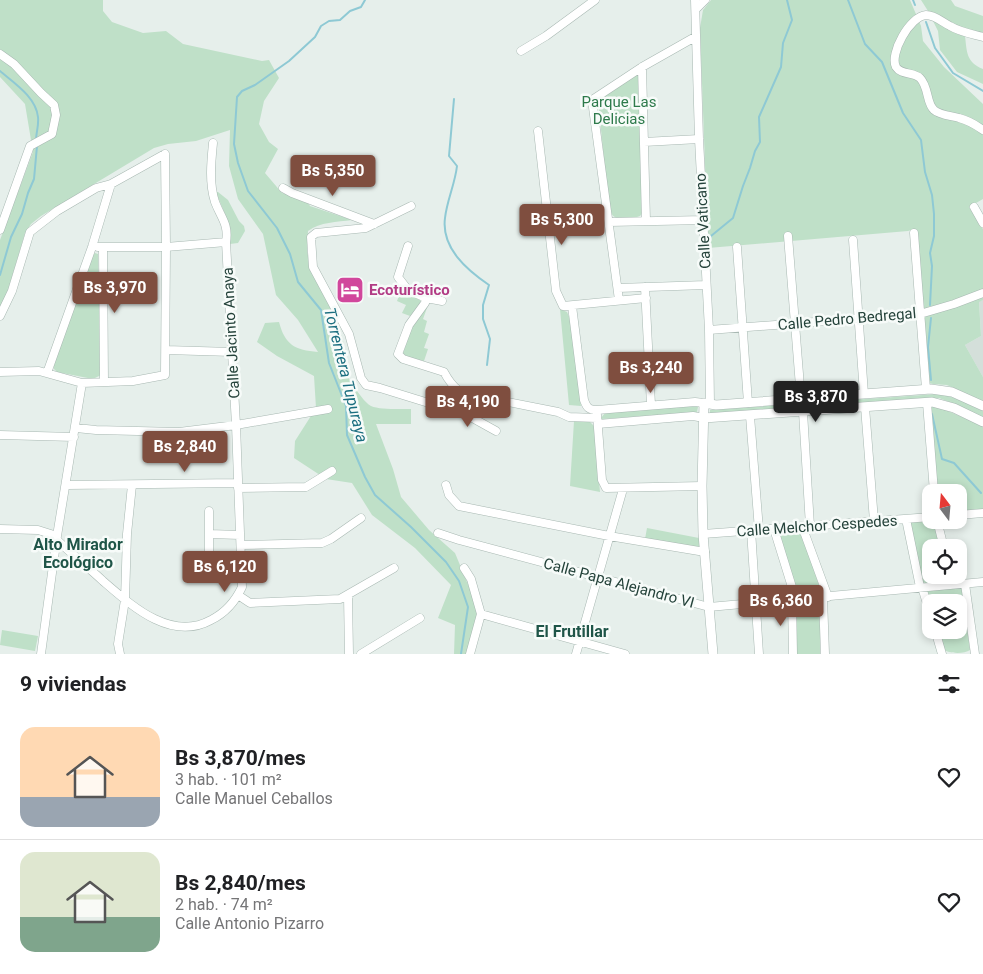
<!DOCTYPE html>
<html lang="es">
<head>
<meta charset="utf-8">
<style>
	:root { --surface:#fff; --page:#f2f2f2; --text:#202124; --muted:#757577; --line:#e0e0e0; --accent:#7f4e3f }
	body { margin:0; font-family:Roboto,sans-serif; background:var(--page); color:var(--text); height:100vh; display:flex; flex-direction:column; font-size:19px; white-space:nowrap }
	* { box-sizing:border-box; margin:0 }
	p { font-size:16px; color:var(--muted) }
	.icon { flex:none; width:28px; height:28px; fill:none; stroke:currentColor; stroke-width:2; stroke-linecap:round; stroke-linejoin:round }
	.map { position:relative; height:654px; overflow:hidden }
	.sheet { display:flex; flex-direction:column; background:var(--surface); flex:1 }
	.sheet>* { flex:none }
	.needle { width:32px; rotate:344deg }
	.controls { position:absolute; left:922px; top:484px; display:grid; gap:10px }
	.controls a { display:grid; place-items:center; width:45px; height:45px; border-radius:10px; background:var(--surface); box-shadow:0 2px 8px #0003; font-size:25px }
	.price { position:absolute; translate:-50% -42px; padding:0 11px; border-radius:5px; background:var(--accent); color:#fff; font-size:16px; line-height:32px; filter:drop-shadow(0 1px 2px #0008) }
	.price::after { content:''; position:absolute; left:50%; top:30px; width:15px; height:11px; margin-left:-8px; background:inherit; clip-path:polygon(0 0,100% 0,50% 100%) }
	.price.on { background:#222; color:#fff }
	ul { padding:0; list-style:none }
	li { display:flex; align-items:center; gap:15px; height:125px; padding:0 20px }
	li+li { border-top:1px solid var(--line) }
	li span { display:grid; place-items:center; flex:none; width:140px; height:100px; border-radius:15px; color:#555 }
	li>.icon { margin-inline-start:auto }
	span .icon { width:60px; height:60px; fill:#fffc; stroke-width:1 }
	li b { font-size:21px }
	h2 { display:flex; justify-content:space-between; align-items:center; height:60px; padding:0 20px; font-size:21px }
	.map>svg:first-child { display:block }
	.built { fill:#d4dfda }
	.green { fill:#bfe0c8 }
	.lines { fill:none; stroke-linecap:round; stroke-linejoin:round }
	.stream { stroke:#8ec9d4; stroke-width:2 }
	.minor-casing { stroke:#a8b8b2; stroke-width:9 }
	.tertiary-casing { stroke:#a8b8b2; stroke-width:10 }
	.minor { stroke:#fff; stroke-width:8 }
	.tertiary { stroke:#fff; stroke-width:9 }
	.labels { text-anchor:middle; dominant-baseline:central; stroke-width:5; stroke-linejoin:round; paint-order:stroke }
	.park-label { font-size:15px; fill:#2d7a4b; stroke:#f7fbf9 }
	.street-label { font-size:15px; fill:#24423a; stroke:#f7fbf9 }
	.hotel-label { font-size:15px; font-weight:bold; fill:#b23c85; stroke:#f7fbf9; text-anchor:start }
	.water-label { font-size:16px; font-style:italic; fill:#1c6f80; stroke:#f7fbf9 }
	.neighbourhood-label { font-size:16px; font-weight:bold; fill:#1f5548; stroke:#f7fbf9 }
</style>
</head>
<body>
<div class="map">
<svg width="983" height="654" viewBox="0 0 983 654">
	<rect width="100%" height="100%" fill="#e6efeb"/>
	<path class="built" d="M983 300V377L965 345 981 336 979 301Z"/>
	<path class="green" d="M0 0H103V11L112 22 143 33 166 31 183 44 262 61 269 60 279 78 264 101 259 124 269 142 278 149 265 173 282 193 306 200 310 206 352 220C337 222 320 222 308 231L307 251 310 265 339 324 344 345 334 354C342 366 359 399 371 406 380 410 401 409 411 409V424H376L393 469 401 497 429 530 455 553 474 599 478 615 467 654H454L455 625 438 618 451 585 415 548 372 515 352 483 326 479 294 458 295 441 316 408 314 376 277 356 257 342 265 323 279 322C285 345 295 350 318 352L298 320 276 295 263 234 238 199 229 166 230 130 196 141 168 144 154 148 41 216 31 224 25 233 7 294 0 309V240L33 152 25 104 0 77Z
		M711 0H910L921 26 923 41 944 67 983 104V199L969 207 983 229V290L926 309 922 308 916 229 908 231 708 248 700 28 703 10Z
		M921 0H951L955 6 983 16V33L958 26 937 14 928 11Z
		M932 19 965 36C967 52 966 62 983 69V84L957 72 940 50 938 31Z
		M638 74 643 212 640 216 637 217C625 218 614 223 609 209L598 100Z
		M216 192H218L228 200 239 221 244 226 245 231 238 243 230 244C233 226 222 209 216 192Z
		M95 253 98 254 101 375 93 379 57 372 54 369V365L93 255Z
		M401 291 420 300 421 303 410 316 402 313 406 305 397 301Z
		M983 296V300L979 302 981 336 965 345 983 377V401L947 385 933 384 928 383 923 321 924 316Z
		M428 305 423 319 427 321 424 332 429 334 424 348 428 349 424 361 407 357 403 353 412 327Z
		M560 309 567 312 570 319 581 406 569 405Z
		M937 394C955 396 967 404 983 411V418L957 405 939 398 710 416V410Z
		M695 405 698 407 697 412 602 419 601 418 605 413Z
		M936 406 983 426V509L959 511V492H938L930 407Z
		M574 421 590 422 594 426 600 492 570 486Z
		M909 520H933L940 547 931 548V575H946V580L925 583 921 581Z
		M647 528 699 538 700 544 699 547 695 548 645 539Z
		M797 530 801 532 822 594 798 595 779 536 781 532Z
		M960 588 962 589 970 650C964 654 949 654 943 649L938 630H959V602H931V608L927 591 928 590Z
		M818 601 820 604V654H797L796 604Z
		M2 630 38 636 35 651 0 645Z"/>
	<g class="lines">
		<path class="stream" d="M365 0 361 7 350 11 340 20 329 21 321 26 315 37 289 61 255 85 242 91 237 97 234 144 238 163 248 191 277 228 290 254 298 282 321 310 329 363 346 406 347 435 365 477 375 495 411 527 446 562 459 581 468 607 461 654
			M848 0 865 44 882 62 903 113 921 140 925 172 932 195 934 214V236L930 253 932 266 930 305
			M913 0 915 5
			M926 22 935 48 953 73 983 91
			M0 71C14 83 36 97 38 117 39 125 36 133 36 141
			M454 99 449 156 457 166C455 184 447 200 445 218 441 248 467 270 489 285L483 305V319L490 339 487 365
			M709 244 711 236 733 218 743 186 750 168 755 151 760 142 759 117 781 67 783 43 792 20 787 0
			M0 275 11 237 22 214 28 193 34 179 37 146
			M931 380 928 347 931 318
			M932 414 942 459 954 463 981 493"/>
		<defs>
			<path id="minor" d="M695 0 699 139 709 330 710 404
				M697 8 705 0
				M983 37C972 34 960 32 950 26 942 22 935 15 926 15 910 16 889 54 896 67 901 75 914 72 920 78 929 87 926 103 934 110 939 115 952 116 959 118 967 120 976 125 983 130
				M521 51 546 36 595 0
				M0 54 14 64 41 93 54 105 56 115 52 134 30 146 0 230
				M642 67 646 221
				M538 131 556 291 563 306 646 298
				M644 142 699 139
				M283 188 292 193 374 224
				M411 206 366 228 316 233 311 237 313 267 349 334 361 378 366 385 380 388 448 409 483 401 498 400 558 412 569 417 597 418
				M974 207 983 223
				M609 222 704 220
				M914 233 926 389
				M788 236 801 399
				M853 240 864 394
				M408 246 398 277 408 290 426 298 442 301
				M98 247H166L226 242
				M103 247 104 382
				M737 247 748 403
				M645 287 651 405
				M618 288 706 285
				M426 298 425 303 409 325 398 354 403 359 444 372C453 389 462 395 481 400
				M619 300 592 100 642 67 695 37
				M572 306 584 400C587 408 589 410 597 410L695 402 704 403
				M0 316 12 291 30 232 57 211 96 188 111 184 165 154
				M709 330 920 314 954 304 983 293
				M166 350 232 352
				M0 372 39 371 82 383 133 381 165 375 166 247 165 154
				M47 373 92 247 111 184
				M927 403 934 492
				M865 407 874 521
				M449 410 469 416 496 431
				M803 412 810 526
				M597 415 602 480 606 488 702 486
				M750 416 759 530
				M598 424 693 416 704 418
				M76 428 96 430 179 432 236 425 328 409
				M0 435 74 437
				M67 485 238 483
				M446 485 449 495 459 506 609 536 705 552
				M238 488 306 487 332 471
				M959 515 983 513
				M906 519 920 587
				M937 520 944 548
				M802 526 828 597
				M0 529 38 530 57 536
				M774 529 796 600
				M751 530 759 654
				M438 533 459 540 709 607 983 582
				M209 534 240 535
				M703 534 931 517
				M57 540C72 554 88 567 103 581 132 606 171 642 211 620 225 613 236 600 242 587L236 425 226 242C229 224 221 218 215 202 209 183 211 163 213 143
				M241 545 322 543 331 539 361 518
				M209 554V511
				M464 568 471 579 481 614 470 654
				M965 584 975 654
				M922 587 931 617
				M238 595 250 603 340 599 394 568
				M348 596 349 654
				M823 598 825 654
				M792 600 793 654
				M481 614 625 654
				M935 630 942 654
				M41 654 57 536 82 383
				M120 654 118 644 125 600 127 534 132 485
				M361 654 420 618
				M576 654 623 489"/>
			<path id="tertiary" d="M704 418 932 402 954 408 983 422
				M713 654 703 534 702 486 704 403 716 405 931 389 952 392 983 406"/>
		</defs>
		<use href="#minor" class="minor-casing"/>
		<use href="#tertiary" class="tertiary-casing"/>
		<use href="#minor" class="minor"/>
		<use href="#tertiary" class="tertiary"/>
	</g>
	<defs>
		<symbol id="hotel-square" viewBox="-11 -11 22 22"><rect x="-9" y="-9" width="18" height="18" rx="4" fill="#d1479c" stroke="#f7fbf9"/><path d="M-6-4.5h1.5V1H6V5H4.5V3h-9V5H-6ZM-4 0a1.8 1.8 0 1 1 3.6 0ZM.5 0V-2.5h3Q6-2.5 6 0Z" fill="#fff"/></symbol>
	</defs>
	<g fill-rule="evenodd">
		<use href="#hotel-square" x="334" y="274" width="32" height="32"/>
	</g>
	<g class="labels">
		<g class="park-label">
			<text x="619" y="102">Parque Las<tspan x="619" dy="17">Delicias</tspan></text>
		</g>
		<g class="street-label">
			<text transform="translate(703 221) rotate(-93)">Calle Vaticano</text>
			<text transform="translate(847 319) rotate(-5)">Calle Pedro Bedregal</text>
			<text transform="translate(231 333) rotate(-93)">Calle Jacinto Anaya</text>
			<text transform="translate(817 526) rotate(-4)">Calle Melchor Cespedes</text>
			<text transform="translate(619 583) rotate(15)">Calle Papa Alejandro VI</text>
		</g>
		<g class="hotel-label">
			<text x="369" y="290">Ecoturístico</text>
		</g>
		<g class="water-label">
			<text transform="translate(346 375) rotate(76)">Torrentera Tupuraya</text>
		</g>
		<g class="neighbourhood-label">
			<text x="78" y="544">Alto Mirador<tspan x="78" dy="18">Ecológico</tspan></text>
			<text x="572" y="631">El Frutillar</text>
		</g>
	</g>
</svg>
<div class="controls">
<a><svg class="needle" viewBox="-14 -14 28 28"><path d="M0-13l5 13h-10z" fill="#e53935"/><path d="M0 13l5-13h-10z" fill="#757577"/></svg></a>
<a><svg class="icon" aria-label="locate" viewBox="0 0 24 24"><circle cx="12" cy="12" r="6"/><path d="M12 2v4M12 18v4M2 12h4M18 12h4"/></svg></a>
<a><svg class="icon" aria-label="layers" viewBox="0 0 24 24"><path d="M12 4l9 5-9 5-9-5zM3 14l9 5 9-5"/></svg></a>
</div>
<b class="price" style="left:333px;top:197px">Bs 5,350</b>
<b class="price" style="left:562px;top:246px">Bs 5,300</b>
<b class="price" style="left:115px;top:314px">Bs 3,970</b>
<b class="price" style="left:651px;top:394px">Bs 3,240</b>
<b class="price on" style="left:816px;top:423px">Bs 3,870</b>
<b class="price" style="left:468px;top:428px">Bs 4,190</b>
<b class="price" style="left:185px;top:473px">Bs 2,840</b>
<b class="price" style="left:225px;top:593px">Bs 6,120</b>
<b class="price" style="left:781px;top:627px">Bs 6,360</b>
</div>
<section class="sheet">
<h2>9 viviendas<svg class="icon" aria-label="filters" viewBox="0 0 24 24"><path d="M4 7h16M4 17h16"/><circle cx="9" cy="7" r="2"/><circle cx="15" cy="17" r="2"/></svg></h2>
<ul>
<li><span style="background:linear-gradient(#ffd9b3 70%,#9aa5b1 0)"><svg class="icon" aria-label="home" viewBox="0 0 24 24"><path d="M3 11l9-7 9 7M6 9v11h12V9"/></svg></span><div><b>Bs 3,870/mes</b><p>3 hab. · 101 m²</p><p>Calle Manuel Ceballos</p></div><svg class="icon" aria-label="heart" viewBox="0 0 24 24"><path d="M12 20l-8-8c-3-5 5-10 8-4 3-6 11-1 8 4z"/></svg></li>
<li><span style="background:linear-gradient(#dfe7d0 65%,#7fa58c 0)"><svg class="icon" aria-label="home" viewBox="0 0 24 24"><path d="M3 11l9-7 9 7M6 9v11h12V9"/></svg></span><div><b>Bs 2,840/mes</b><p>2 hab. · 74 m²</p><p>Calle Antonio Pizarro</p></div><svg class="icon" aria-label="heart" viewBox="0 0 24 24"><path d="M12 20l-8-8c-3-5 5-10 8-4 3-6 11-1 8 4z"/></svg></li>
</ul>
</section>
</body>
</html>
